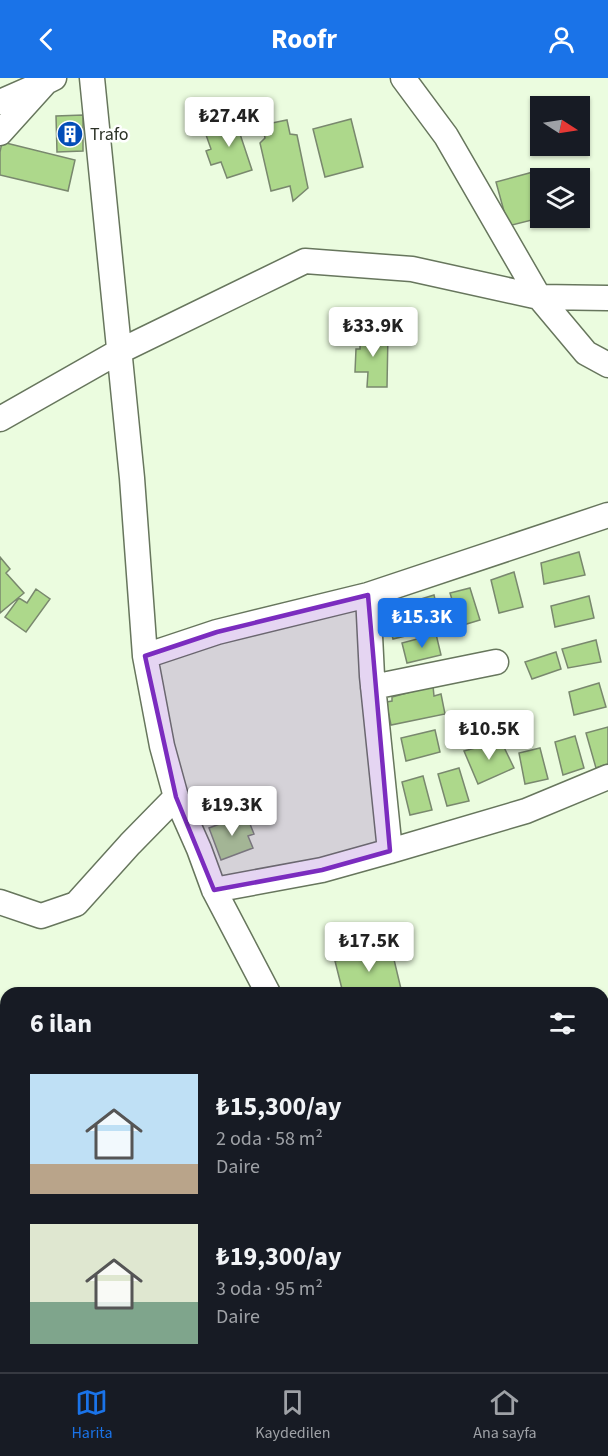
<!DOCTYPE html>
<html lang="tr">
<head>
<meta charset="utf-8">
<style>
	:root { --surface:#171b24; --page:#20242c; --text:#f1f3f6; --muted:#9ea1a6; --line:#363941; --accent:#1a73e8 }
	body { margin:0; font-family:"Source Sans 3",sans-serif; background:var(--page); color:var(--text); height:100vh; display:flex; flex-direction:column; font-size:22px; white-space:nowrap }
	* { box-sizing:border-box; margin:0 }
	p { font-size:20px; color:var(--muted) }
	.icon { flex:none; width:33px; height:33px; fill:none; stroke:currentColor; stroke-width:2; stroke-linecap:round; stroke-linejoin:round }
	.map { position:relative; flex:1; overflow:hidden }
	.drawer { position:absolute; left:0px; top:909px; width:609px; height:386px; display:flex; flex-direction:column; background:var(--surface); border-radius:18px 18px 0 0; box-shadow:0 2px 4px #0004 }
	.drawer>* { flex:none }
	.needle { width:39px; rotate:102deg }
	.tools { position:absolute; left:530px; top:18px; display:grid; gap:12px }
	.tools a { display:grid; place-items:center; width:60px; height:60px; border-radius:0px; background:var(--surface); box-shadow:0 2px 4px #0004; font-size:30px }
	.price { position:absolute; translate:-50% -51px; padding:0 14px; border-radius:6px; background:#fff; color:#222; font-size:20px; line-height:39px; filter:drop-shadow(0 2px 3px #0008) }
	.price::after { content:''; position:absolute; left:50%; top:36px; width:18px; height:14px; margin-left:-9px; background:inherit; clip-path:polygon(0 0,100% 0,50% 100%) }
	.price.on { background:var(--accent); color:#fff }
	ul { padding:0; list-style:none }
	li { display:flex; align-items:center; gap:18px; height:150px; padding:0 30px }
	li span { display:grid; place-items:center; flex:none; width:168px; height:120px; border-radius:0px; color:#555 }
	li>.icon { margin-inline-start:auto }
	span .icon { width:72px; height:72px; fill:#fffc; stroke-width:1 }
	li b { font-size:26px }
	h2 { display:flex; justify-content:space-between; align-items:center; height:72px; padding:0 30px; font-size:26px }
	header { display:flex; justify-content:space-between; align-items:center; height:78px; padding:0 30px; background:var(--accent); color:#fff; font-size:27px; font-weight:700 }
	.tab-bar { display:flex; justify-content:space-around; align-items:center; height:84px; border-top:2px solid var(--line); background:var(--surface); font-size:16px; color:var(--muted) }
	.tab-bar a { display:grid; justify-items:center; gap:3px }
	.tab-bar .on { color:var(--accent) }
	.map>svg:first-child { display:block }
	.building { fill:#add88b; stroke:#79886e; stroke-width:1.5 }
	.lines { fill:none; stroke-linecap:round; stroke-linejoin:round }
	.minor-casing { stroke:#67765d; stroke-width:27 }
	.minor { stroke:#fff; stroke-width:24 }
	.marked { fill:#7b2cbf; fill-opacity:0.2; stroke:#7b2cbf; stroke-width:4.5; stroke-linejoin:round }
	.labels { text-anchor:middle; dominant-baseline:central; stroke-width:5; stroke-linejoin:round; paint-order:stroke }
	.poi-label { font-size:18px; fill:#2c3227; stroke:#fff; text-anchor:start }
</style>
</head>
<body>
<header><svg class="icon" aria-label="back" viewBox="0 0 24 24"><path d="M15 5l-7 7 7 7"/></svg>Roofr<svg class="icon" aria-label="person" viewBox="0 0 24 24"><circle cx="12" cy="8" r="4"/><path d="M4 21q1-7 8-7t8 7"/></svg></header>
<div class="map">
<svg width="608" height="1294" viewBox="0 0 608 1294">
	<rect width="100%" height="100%" fill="#ebfcdf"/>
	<path class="building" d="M83 37V73L57 74 56 38Z
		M249 39V50L239 53 252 92 227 100 221 84 211 87 206 73 211 71 205 54Z
		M351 41 363 89 325 99 313 51Z
		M287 42 290 56 297 57 308 110 293 123 290 108 271 113 260 65 265 60 262 47Z
		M2 64 75 82 68 113 0 97V74Z
		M533 94 540 119V140L508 148 496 104Z
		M360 254H388L387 309H367L368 294H355L356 271H360Z
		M579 474 585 497 544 506 541 485Z
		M0 479 10 491 6 495 24 515 0 535Z
		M514 494 523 529 499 535 491 502Z
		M470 510 480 542 460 548 450 515Z
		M36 511 50 521 26 554 5 539 19 520 27 525Z
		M434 517 439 539 424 545 426 553 393 561 387 537 399 532 398 528Z
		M589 518 594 540 555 549 551 528Z
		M436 556 441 577 407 585 402 565Z
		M596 562 601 584 568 590 562 571Z
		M556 574 561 591 532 601 525 584Z
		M599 605 606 629 574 637 569 614Z
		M433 608 434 618 441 616 445 636 391 647 386 624 392 623V619Z
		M608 649V686L596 690 586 655Z
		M435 652 440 674 406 683 401 660Z
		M575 658 584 690 563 697 555 664Z
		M501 663 514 690 478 706 464 673Z
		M540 670 548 701 525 706 519 675Z
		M459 690 469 723 447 728 438 696Z
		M423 698 432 732 410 737 402 704Z
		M246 736 254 756 248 758 253 770 221 782 209 750Z
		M391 869 401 911 383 915H343L335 883Z"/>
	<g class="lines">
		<defs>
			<path id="minor" d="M92 0 132 400 145 578 162 668 176 719 199 771 214 812 268 915
				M403 0 446 58 539 219 586 275 608 287
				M0 24 39 7
				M0 55 46 4 54 0
				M0 341 118 274 305 183 412 191 539 219 608 220
				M368 517 372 598 390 773
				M145 578 217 554 368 517 608 437
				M373 609 496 584
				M214 812 322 792 390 773 526 733 608 699
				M0 824 41 838 76 826 130 766 176 719
				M603 1152 608 1153
				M0 1196 6 1201
				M68 1288 72 1294
				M488 1288 492 1294"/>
		</defs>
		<use href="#minor" class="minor-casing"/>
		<use href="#minor" class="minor"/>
	</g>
	<path class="marked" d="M368 517 390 773 322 792 214 812 176 719 145 578 217 554Z"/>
	<defs>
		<symbol id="building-disc" viewBox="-11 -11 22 22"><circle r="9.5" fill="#034db7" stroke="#fff"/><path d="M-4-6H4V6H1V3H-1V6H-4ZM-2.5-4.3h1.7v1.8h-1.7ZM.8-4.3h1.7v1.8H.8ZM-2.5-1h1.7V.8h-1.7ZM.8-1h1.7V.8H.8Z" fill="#fff"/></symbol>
	</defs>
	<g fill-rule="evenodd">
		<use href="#building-disc" x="55" y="41" width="30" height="30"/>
	</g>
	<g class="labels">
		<g class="poi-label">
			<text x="90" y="56">Trafo</text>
		</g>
	</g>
</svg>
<div class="tools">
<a><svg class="needle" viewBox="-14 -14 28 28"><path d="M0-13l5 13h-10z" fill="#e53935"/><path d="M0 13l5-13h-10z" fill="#9ea1a6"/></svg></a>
<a><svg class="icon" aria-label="layers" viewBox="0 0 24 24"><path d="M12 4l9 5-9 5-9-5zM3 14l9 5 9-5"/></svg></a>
</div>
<b class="price" style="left:229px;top:70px">₺27.4K</b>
<b class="price" style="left:373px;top:280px">₺33.9K</b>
<b class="price on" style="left:422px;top:571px">₺15.3K</b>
<b class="price" style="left:489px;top:683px">₺10.5K</b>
<b class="price" style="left:232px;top:759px">₺19.3K</b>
<b class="price" style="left:369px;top:895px">₺17.5K</b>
<section class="drawer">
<h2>6 ilan<svg class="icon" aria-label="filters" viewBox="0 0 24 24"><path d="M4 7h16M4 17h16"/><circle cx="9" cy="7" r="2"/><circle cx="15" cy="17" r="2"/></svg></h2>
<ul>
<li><span style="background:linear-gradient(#bfe0f5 75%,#b9a48a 0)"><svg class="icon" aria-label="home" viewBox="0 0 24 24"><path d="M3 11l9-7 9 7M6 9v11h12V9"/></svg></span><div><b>₺15,300/ay</b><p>2 oda · 58 m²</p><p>Daire</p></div></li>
<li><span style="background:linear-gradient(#dfe7d0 65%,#7fa58c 0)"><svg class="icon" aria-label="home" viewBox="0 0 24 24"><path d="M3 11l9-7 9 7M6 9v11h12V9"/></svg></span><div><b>₺19,300/ay</b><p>3 oda · 95 m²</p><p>Daire</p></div></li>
</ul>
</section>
</div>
<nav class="tab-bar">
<a class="on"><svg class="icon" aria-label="map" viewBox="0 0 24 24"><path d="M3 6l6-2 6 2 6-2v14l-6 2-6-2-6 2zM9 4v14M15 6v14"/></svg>Harita</a>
<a><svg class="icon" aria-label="saved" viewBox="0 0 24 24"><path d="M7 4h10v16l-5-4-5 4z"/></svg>Kaydedilen</a>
<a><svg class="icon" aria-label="home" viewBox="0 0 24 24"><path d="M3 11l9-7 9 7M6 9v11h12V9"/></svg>Ana sayfa</a>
</nav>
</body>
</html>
